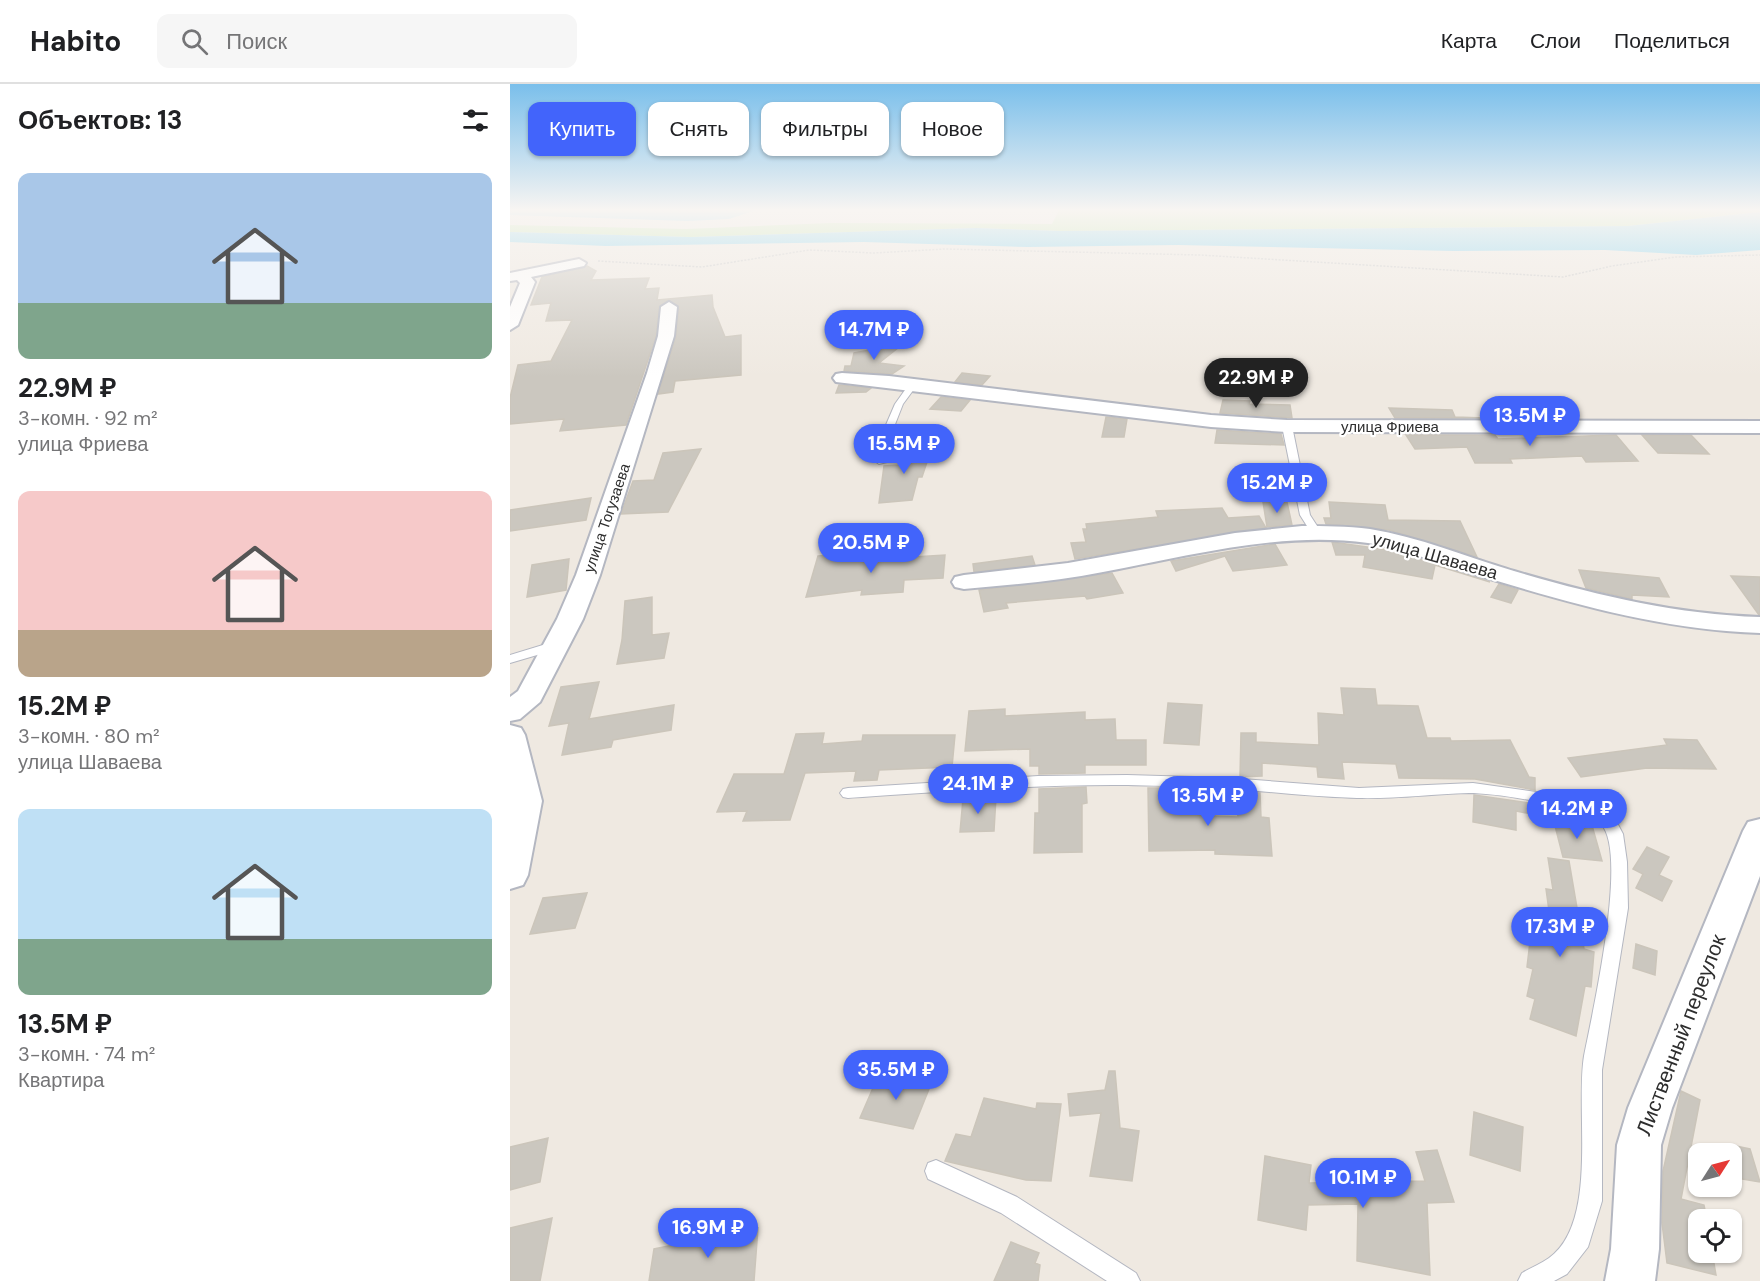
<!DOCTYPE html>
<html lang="ru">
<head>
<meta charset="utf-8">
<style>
	:root { --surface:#fff; --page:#f6f6f6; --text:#202124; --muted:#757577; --line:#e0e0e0; --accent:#4264fb }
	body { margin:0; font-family:"DM Sans",sans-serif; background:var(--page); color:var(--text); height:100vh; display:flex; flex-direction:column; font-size:22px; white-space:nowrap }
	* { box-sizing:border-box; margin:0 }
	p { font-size:20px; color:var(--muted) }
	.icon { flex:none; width:33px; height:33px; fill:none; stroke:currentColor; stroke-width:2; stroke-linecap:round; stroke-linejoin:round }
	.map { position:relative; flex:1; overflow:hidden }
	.drawer { display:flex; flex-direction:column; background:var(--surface); width:510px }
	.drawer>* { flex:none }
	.top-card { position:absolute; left:18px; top:18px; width:570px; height:54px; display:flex; gap:12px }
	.needle { width:39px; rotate:54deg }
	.controls { position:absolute; left:1178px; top:1059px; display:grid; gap:12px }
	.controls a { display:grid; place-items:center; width:54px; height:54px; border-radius:12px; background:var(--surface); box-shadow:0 2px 4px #0004; font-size:30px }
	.price { position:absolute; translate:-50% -51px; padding:0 14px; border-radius:21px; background:var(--accent); color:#fff; font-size:20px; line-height:39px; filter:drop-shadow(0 2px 3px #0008) }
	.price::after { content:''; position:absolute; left:50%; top:36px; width:18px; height:14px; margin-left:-9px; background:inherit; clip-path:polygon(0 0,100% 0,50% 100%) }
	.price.active { background:#222; color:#fff }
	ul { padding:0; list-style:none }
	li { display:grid; align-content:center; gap:12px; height:318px; padding:0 18px }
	li span { display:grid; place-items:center; height:186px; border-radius:12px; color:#555 }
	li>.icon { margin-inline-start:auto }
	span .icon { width:108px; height:108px; fill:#fffc; stroke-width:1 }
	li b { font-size:26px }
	h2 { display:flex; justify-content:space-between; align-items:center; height:72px; padding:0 18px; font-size:26px }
	.tag { padding:0 21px; border-radius:12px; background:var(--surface); box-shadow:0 2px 4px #0004; font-size:21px; line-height:54px }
	.tag.active { background:var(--accent); color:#fff }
	header { display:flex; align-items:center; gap:36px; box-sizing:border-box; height:84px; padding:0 30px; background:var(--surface); border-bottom:2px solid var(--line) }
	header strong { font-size:28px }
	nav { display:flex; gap:33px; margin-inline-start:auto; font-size:21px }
	.search { width:420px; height:54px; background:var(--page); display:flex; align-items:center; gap:15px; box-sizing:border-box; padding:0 21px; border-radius:12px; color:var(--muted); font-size:22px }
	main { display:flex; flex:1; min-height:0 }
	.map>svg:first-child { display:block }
	.green { fill:#b6e59e }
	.water { fill:#75cff0 }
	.building { fill:#cbc7bf; stroke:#cbc5ba; stroke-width:1.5 }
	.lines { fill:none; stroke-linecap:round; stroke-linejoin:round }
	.service-casing { stroke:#b4b7c1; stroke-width:2 }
	.minor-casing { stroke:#b4b7c1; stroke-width:4 }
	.path { stroke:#c9c9c9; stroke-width:1.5; stroke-dasharray:2 1.5; stroke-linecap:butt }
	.service { fill:#fff; fill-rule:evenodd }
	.minor { fill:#fff; fill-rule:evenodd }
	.labels { text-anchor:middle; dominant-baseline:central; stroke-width:4.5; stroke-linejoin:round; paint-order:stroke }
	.far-street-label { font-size:15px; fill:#2e2e2e; stroke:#fff }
	.street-label { font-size:18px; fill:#2e2e2e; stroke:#fff }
	.near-street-label { font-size:21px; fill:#2e2e2e; stroke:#fff }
</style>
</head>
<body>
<header>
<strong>Habito</strong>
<div class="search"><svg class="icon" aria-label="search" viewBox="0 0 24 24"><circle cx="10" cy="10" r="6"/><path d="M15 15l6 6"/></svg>Поиск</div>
<nav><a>Карта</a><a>Слои</a><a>Поделиться</a></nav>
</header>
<main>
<section class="drawer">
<h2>Объектов: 13<svg class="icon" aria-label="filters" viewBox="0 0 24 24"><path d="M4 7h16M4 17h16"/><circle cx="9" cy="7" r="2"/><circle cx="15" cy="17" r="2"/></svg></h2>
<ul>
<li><span style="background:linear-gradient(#a9c7e8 70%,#7fa58c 0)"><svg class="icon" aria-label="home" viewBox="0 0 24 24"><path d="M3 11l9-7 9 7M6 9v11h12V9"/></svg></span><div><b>22.9M ₽</b><p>3-комн. · 92 m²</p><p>улица Фриева</p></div></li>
<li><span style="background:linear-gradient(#f6c9c9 75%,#b9a48a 0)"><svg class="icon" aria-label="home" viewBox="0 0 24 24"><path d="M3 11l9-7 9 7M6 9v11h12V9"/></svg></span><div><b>15.2M ₽</b><p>3-комн. · 80 m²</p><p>улица Шаваева</p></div></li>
<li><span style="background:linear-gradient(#bfe0f5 70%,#7fa58c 0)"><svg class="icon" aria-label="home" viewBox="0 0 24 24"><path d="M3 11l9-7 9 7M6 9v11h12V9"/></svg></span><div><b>13.5M ₽</b><p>3-комн. · 74 m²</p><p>Квартира</p></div></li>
</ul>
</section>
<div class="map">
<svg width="1250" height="1197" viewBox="0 0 1250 1197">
	<rect width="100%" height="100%" fill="#efe9e1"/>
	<path class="green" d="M549 126H1250V128L1118 142 551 147 466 144 181 153 0 148V141L176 145 321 139 542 140Z"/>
	<path class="water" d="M0 126H246L219 135 177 137 0 131Z
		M1250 128V166L1186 171 1095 166 944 167 668 161 518 163 354 158 96 162 0 158V148L181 153 466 144 551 147 1118 142Z"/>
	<path class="building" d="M77 182 86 187 81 196 139 194 135 205 149 204 147 216 202 211 203 223 215 253 231 251V291L165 297 163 308 148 310 166 253 169 223 158 216 149 223 146 252 116 341 50 347 54 335 0 340V314L8 281 41 277 62 236 36 237 41 219 21 221 32 193Z
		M393 260 369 279 394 282 382 290 334 287 335 282H341L344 269Z
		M452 289 480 292 472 301 445 298Z
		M329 301 361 304 356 308 326 309Z
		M431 313 460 316 451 327 420 325Z
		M713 316 740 317 739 320 780 321 782 334 710 329Z
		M879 324 942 326 945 333 975 334H885Z
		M596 333 617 335 614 353H592Z
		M707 346 771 350 774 361 705 359Z
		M896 351H985L988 355 1106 351 1128 377 1076 378 1072 372 1000 375 1002 379H965L957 363 905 365Z
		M1132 351H1181L1199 370 1148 369Z
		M396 363H422L412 393H408L402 416 369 419 374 382 389 381Z
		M191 365 158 428 111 430 123 397 144 396 153 369Z
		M81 414 76 436 0 447V426Z
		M753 418H777L782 441 757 443Z
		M819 418 875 421 878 436 950 437 967 473 879 446 816 440 814 434H821Z
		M712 424 718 434 749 432 756 444 565 475 561 459 576 458 573 445H577L576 440 648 433 646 427Z
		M822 458 885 467 980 498 925 481 922 495 853 483 855 471H826Z
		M765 460 777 481 723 487 715 472 666 487 661 477Z
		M338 470 337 477 435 471 433 494 394 496 393 508 351 511 352 506 296 513 308 472Z
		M522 472 525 481 464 488 463 480Z
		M59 475 56 506 17 513 22 481Z
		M1069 486 1149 494 1159 513 1122 511V515L1076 504Z
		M602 489 613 509 577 515 575 512 496 519 498 524 474 528 469 506Z
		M1221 492 1250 493V531H1249Z
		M989 500 1008 506 1001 519 981 513Z
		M142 513V551L159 549 154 574 107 580 112 556 115 517Z
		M89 598 79 635 164 621 161 646 103 656 101 663 52 671 59 639 39 642 51 603Z
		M831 604 865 605 867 621 908 622 917 654H940L941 657 1000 656 1019 693 1025 694V706L965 695 889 694 886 680 832 678 834 695 808 693 807 683 752 679V692L730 693 731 649H746V658L809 661 808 629 834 631Z
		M658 619 692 621 689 661 654 659Z
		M495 625V632L575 628V636L605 635 606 656H636V681H575V689L529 690V682H520V665L455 667 459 627Z
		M314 649 312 660 352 657 353 651H445L442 683 369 686 367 696 344 697 346 687 295 689 280 736 233 737 237 727 207 728 224 690H274L286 650Z
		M1154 655 1187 656 1206 685 1137 684 1071 693 1058 674 1157 661Z
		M576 703 577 719 572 720V768L524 769 525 729H529V705Z
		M638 704H668L670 731 728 733 727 718H730V708L750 709 751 733 759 734 762 772 705 770V766L639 767Z
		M964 711 1026 720 1027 731 1006 727V746L963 738Z
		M486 713 484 747 450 748 453 715Z
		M1043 734 1081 738 1092 777 1053 773Z
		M1137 763 1159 773 1149 791 1162 797 1152 817 1126 804 1133 790 1123 785Z
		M1038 774 1059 777 1074 865 1084 868 1081 903 1075 902 1066 952 1020 935 1025 915 1017 912 1023 885 1017 883 1021 849 1043 856 1036 805 1043 806Z
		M77 809 65 844 20 850 33 814Z
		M1126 860 1147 867 1145 891 1123 884Z
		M599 987H605L610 1044 629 1047 622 1097 580 1092 591 1029 560 1032 558 1010 595 1006Z
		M369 990 421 1000 403 1045 350 1034Z
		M1171 1007 1190 1016 1171 1115 1194 1121 1197 1136H1188V1168H1202L1206 1191 1157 1179 1152 1139 1153 1087Z
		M474 1014 526 1025 527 1019 551 1020 541 1097 516 1096 435 1077 446 1050 461 1053Z
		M964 1028 1013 1043 1010 1087 960 1071Z
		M38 1054 30 1098 0 1106V1063Z
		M1221 1061 1240 1065 1250 1098 1221 1093Z
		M927 1066 944 1118 917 1119 920 1191 847 1177 848 1120 798 1121 796 1146 748 1136 755 1072 801 1081 799 1099 915 1097 906 1068Z
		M42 1134 30 1197H0V1144Z
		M248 1144 244 1197H139L144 1165Z
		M501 1158 529 1169 525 1179 530 1181 528 1197H484Z"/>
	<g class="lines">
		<defs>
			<path id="service" d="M400 299 407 301 393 320 373 371 372 374 377 378 369 380 362 375 363 371 385 320Z
				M777 339 782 342 800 431 811 448 810 450H802L790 431 772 342Z
				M46 557 52 561 51 564 0 579V571Z
				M617 691 719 694 849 704 963 699 1047 711 1090 723 1104 733 1113 750 1117 778 1118 824 1092 986V1117L1078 1163 1057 1190 1044 1197H1008L1012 1189C1020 1184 1031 1180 1039 1174 1089 1138 1065 1027 1074 972 1082 931 1119 769 1091 740 1073 722 986 709 959 709 922 710 885 715 847 714 806 713 765 708 723 705 688 702 653 702 618 701 524 700 431 708 338 714L333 713 330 709 333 705 338 704 528 692Z
				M426 1076 507 1113 626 1189 630 1197H597L491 1129 418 1095 415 1087 418 1079Z"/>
			<path id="minor" d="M69 175 76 179 74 182 21 193 25 198 8 241 0 246V223L10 199 7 196 0 197V189Z
				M159 218 167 223 164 252 90 491 73 535 30 618 10 635 0 637V613L8 607 47 535 66 491 137 289 148 252 151 223Z
				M332 289 379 292 701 331 777 336 1250 337V349L777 348 701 343 326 298 323 294 326 290Z
				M792 442C814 442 837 442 860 445 909 453 957 473 1004 487 1086 511 1165 530 1250 533V549C1152 546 1060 519 967 491 931 481 895 464 858 459 769 447 680 472 593 488 547 497 501 501 454 505L445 503 442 498 445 493 454 491 558 479 725 449Z
				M0 641 11 644 15 651 32 717 18 791 13 801 0 805Z
				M1250 735V792L1162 1024 1151 1061 1149 1165 1145 1197H1095L1101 1165 1107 1061 1118 1024 1233 747 1238 738Z"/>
		</defs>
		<use href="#service" class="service-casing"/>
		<use href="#minor" class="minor-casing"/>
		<path class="path" d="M88 177 192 183 299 166 364 169 435 165 690 171 1053 193 1102 182 1165 173 1250 171"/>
		<use href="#service" class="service"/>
		<use href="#minor" class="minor"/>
	</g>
	<linearGradient id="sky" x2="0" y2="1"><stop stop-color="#7abfeb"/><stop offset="0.43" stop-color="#f8f5f2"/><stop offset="1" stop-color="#f8f5f2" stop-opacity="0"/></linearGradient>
	<rect width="1250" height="293" fill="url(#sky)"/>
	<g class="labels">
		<g class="far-street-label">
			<text x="880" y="343">улица Фриева</text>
			<text transform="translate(97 434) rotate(-71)">улица Тогузаева</text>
		</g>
		<g class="street-label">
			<text transform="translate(925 472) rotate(16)">улица Шаваева</text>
		</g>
		<g class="near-street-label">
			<text transform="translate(1171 951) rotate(-69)">Лиственный переулок</text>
		</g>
	</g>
</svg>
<div class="controls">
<a><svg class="needle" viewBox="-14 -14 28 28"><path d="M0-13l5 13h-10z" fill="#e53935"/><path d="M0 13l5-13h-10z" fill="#757577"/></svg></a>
<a><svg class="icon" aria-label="locate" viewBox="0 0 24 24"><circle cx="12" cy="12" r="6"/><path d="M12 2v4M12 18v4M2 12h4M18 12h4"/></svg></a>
</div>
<b class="price" style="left:364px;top:277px">14.7M ₽</b>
<b class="price active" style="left:746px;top:325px">22.9M ₽</b>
<b class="price" style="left:1020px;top:363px">13.5M ₽</b>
<b class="price" style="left:394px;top:391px">15.5M ₽</b>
<b class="price" style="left:767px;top:430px">15.2M ₽</b>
<b class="price" style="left:361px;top:490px">20.5M ₽</b>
<b class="price" style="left:468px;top:731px">24.1M ₽</b>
<b class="price" style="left:698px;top:743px">13.5M ₽</b>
<b class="price" style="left:1067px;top:756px">14.2M ₽</b>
<b class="price" style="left:1050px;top:874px">17.3M ₽</b>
<b class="price" style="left:386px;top:1017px">35.5M ₽</b>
<b class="price" style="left:853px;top:1125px">10.1M ₽</b>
<b class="price" style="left:198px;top:1175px">16.9M ₽</b>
<div class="top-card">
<a class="tag active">Купить</a>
<a class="tag">Снять</a>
<a class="tag">Фильтры</a>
<a class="tag">Новое</a>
</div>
</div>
</main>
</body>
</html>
